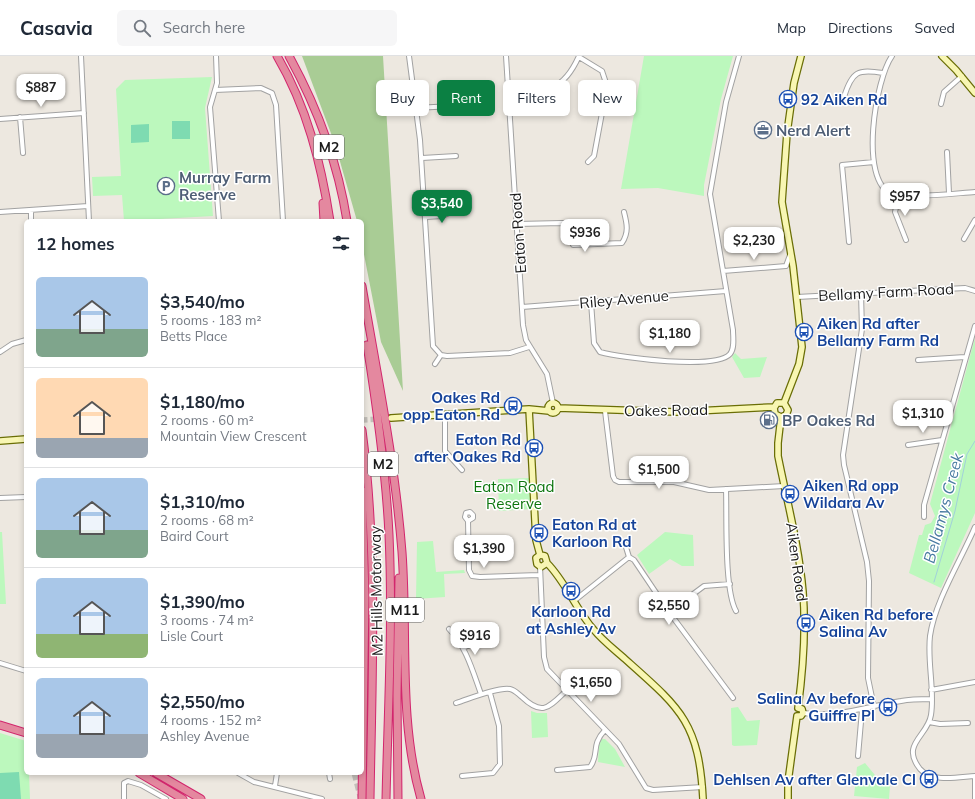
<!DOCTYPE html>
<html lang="en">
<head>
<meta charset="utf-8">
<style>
	:root { --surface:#fff; --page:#f6f6f7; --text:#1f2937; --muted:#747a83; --line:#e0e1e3; --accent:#0b8043 }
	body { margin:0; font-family:Mulish,sans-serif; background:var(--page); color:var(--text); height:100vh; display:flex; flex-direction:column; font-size:15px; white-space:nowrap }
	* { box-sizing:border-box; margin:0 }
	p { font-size:13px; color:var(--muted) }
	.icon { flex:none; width:22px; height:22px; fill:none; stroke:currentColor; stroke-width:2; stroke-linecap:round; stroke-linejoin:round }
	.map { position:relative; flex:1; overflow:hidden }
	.panel { position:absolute; left:24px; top:163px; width:340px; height:556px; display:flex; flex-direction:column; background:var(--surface); border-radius:6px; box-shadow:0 2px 6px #0003 }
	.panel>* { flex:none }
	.hud { position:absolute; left:376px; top:24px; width:380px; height:36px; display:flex; gap:8px }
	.price { position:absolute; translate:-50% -34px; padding:0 9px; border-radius:8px; background:#fff; color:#222; font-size:13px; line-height:26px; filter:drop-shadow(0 1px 2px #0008) }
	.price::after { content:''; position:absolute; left:50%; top:24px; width:12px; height:9px; margin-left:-6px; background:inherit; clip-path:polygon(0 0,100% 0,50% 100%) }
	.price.on { background:var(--accent); color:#fff }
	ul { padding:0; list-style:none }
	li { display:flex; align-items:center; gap:12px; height:100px; padding:0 12px }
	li+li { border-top:1px solid var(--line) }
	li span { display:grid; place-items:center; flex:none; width:112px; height:80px; border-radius:6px; color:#555 }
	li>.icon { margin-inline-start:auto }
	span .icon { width:48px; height:48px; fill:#fffc; stroke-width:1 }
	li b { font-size:17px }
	h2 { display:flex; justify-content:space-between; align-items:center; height:48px; padding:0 12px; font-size:17px }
	.tag { padding:0 14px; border-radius:6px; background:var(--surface); box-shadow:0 2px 6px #0003; font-size:14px; line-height:36px }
	.tag.on { background:var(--accent); color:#fff }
	header { display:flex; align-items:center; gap:24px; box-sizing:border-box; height:56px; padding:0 20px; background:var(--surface); border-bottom:1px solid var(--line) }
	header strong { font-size:19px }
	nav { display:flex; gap:22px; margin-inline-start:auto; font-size:14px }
	.search { width:280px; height:36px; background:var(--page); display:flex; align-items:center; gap:10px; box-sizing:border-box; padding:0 14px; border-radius:6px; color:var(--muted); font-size:15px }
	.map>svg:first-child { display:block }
	.forest { fill:#a9cc95 }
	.park { fill:#bcf8bd }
	.pitch { fill:#7edbb1 }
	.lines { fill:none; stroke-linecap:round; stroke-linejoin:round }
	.stream { stroke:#a1d1da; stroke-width:1 }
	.secondary-tunnel { stroke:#c3bfb9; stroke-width:5.5; stroke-dasharray:5.5 3; stroke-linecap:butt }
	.highway-tunnel { stroke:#c3bfb9; stroke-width:7; stroke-dasharray:7 3.5; stroke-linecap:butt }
	.street-casing { stroke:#a2a2a2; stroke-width:6 }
	.secondary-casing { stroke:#6a6e06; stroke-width:8 }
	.highway-casing { stroke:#d2266d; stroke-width:9 }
	.street { stroke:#fff; stroke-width:4 }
	.secondary { stroke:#f8f6b3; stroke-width:5.5 }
	.highway { stroke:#e4889f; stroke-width:7 }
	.labels { text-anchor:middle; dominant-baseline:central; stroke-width:3; stroke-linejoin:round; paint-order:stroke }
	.shield { fill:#fff; stroke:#5f5f5f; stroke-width:1 }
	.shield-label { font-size:14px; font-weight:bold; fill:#1b1b1b }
	.transit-label { font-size:15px; font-weight:bold; fill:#164399; stroke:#fff; text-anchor:start }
	.service-label { font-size:15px; font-weight:bold; fill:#4e5e75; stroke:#fff; text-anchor:start }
	.street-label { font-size:15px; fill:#1b1b1b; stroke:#fff }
	.park-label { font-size:15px; fill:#0d750e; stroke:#fff }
	.water-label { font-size:16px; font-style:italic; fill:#477aa0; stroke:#fff }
</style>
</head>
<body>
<header>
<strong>Casavia</strong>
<div class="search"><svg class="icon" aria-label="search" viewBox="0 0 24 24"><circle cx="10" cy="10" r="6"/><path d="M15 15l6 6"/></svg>Search here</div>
<nav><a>Map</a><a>Directions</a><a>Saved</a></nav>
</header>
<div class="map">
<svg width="975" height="743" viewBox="0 0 975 743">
	<rect width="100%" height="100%" fill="#ede8e0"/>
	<path class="forest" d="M302 0H383L403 335 381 286 362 188V165H357L335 88Z"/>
	<path class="park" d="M644 0H733L721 43 704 129V140L658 132 621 133Z
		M212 21 205 52 213 160 124 165 122 139 93 140 92 121 121 120 116 33 125 24Z
		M975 282V457L941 532 909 517 919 479H922L925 469 931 467 935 460 930 448 931 444Z
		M735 297 741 303 767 301 760 321 744 322 732 301Z
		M530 422 531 453 499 455 498 423Z
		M0 476H2L6 548H0Z
		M665 476 693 479 694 510H682L670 503 649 518 637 499Z
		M433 485 436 516 464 514 465 517 444 518 445 541 416 543 417 486Z
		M738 651 747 665 760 664 757 689 734 690 732 689 731 652Z
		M531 655 537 657H547L548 681 532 682Z
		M0 677 26 685V717H29L30 743H0Z
		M602 683H605L615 693 625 711 598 706 599 687Z
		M865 707 884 730H890L889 743 854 740 857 711Z"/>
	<path class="pitch" d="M172 65H190V83H172Z
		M149 68V86L131 87V69Z
		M19 716 21 743H0V717Z"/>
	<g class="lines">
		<path class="stream" d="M934 526 955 455 967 398 975 385"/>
		<path class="secondary-tunnel" d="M362 364 382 363"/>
		<path class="highway-tunnel" d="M355 717 361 741"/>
		<defs>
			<path id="street" d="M81 0 89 165
				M216 0 217 27 210 51 219 165
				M409 0 420 84 433 290 441 299 447 300 510 297 529 291
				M506 0 523 269 526 284 547 318 553 347
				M892 0C876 22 858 125 892 138 906 143 958 137 975 136
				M579 1 602 15 607 30 594 100 588 106
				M215 34 261 32 272 37 276 49 283 165
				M510 37C546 36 563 36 579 0
				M844 41C852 15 858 13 883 17
				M941 48 944 36 962 20
				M416 52 452 50
				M20 61 23 97
				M0 63 84 57
				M947 96 949 137
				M422 102 456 100
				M899 139 895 156 906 184
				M31 154V165
				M0 156 88 150
				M425 161 442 160 454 155
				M517 168 562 167 569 168 573 189 622 187C629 176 627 168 624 156
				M964 183 975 164
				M849 186 842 109 874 106
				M723 215 786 210 790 199
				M861 238 862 273 843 399 844 409 867 506 869 525 868 622 874 651
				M797 241 965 232 975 235
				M591 246 594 287 600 296C621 302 716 314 730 298 735 292 733 281 733 274L710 138 726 46 739 0
				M522 251 726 235
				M0 296 12 288 26 284
				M918 304 965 301
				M435 308 441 299
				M605 355 613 420 615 424 619 426H674L709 434 784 430
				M445 358V395L462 414
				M908 389 942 384
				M726 433C727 461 724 534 736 555
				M0 442 26 441
				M924 461V449L975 270
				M468 465 473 462V459L470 456 466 457 465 461 468 465 469 514 472 520 480 521 539 519
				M975 471C961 504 935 545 930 580 927 606 935 635 931 659 928 680 900 688 920 713 932 727 959 721 975 720
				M625 488 629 501 634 504 669 556 733 642
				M540 510 544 601 547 613 619 688 646 732 653 734 703 731
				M574 545 629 501
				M669 556 704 530 730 528
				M449 573C466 590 473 616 481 638
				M463 592 477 586
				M0 607 26 615
				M931 634 975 626
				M456 647C469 643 497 631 510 633 515 634 518 638 522 641 543 661 549 651 567 634
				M803 657C838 662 867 650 901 645 911 643 921 643 931 643
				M929 666 940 668 968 667
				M858 700 862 654
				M557 714 590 711C600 698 590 690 605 674
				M238 717 254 726 322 743
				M329 717 330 723
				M462 720 493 717 500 708 499 670 490 637
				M275 730 277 717
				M124 743V727L128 725 141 729 166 743
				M975 743V720"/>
			<path id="secondary" d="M942 0 956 14 975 37
				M784 347 799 308 802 291 793 210 782 146 787 77 794 27 801 0
				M548 352a5 5 0 1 1 10 0a5 5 0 1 1-10 0Z
				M558 352 676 356 774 351
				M529 353 536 484 540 499
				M781 361 778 387V400C787 445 799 490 803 536 806 574 803 615 798 652
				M781 361 775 358 774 352 777 347H784
				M781 361 786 359 788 354 784 347
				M391 362 529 353 549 355
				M0 385 26 383
				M540 499 536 502 537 508 541 511 547 507
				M540 499 545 500 547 507
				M547 507C566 526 576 554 594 574 603 585 615 594 625 603 680 652 699 666 703 743
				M797 660H801L803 657 802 653 798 652
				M788 743V726L797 660"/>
			<path id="highway" d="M277 0C307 51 321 107 330 165
				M289 0C317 51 338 107 347 165
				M323 147 324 165
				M362 230C377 318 395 406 402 496 408 578 398 663 421 743
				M367 289C377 352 386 415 389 479 393 567 388 655 386 743
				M362 374C378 496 372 620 370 743
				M0 669 26 677
				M139 717 183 743
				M156 717 201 743
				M362 743 365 540 362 435
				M398 743 397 639 399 522"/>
		</defs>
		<use href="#street" class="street-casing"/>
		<use href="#secondary" class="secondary-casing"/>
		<use href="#highway" class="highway-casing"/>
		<use href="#street" class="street"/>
		<use href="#secondary" class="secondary"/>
		<use href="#highway" class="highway"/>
	</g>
	<defs>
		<symbol id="bus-ring" viewBox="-11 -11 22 22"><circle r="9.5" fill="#fff" stroke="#1a4fb4" stroke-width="1.5"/><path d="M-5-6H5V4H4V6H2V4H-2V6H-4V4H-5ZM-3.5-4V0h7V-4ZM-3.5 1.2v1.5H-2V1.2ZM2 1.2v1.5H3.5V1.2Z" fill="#1a4fb4"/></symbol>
		<symbol id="office-ring" viewBox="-11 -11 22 22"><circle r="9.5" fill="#fff" stroke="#5c6f8a" stroke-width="1.5"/><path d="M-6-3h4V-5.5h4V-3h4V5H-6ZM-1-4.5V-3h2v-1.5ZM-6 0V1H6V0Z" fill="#5c6f8a"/></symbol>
		<symbol id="parking-ring" viewBox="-11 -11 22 22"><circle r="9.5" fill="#fff" stroke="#5c6f8a" stroke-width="1.5"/><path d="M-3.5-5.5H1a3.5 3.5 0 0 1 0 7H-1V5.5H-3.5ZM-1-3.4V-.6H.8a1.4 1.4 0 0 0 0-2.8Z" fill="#5c6f8a"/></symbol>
		<symbol id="fuel-ring" viewBox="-11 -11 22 22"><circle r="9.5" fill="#fff" stroke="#5c6f8a" stroke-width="1.5"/><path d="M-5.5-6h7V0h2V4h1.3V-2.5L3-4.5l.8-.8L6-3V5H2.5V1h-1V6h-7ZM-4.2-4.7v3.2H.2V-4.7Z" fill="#5c6f8a"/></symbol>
	</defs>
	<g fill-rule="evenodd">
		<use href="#bus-ring" x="778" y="33" width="20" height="20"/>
		<use href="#office-ring" x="753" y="64" width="20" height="20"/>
		<use href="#parking-ring" x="156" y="120" width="20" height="20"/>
		<use href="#bus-ring" x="794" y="266" width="20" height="20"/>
		<use href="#bus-ring" x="503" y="340" width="20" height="20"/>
		<use href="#fuel-ring" x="759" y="354" width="20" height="20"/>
		<use href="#bus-ring" x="524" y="382" width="20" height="20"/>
		<use href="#bus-ring" x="780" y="428" width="20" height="20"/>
		<use href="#bus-ring" x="529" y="467" width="20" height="20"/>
		<use href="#bus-ring" x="561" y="525" width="20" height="20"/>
		<use href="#bus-ring" x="796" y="557" width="20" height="20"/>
		<use href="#bus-ring" x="878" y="641" width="20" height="20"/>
		<use href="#bus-ring" x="919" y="713" width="20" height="20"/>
	</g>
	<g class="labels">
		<g class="shield">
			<rect x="314" y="79" width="30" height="24" rx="3"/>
			<rect x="368" y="396" width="30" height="24" rx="3"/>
			<rect x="386" y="542" width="38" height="24" rx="3"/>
		</g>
		<g class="shield-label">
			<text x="329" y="91">M2</text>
			<text x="383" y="408">M2</text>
			<text x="405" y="554">M11</text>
		</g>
		<g class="transit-label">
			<text x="801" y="43">92 Aiken Rd</text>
			<text x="817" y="267">Aiken Rd after<tspan x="817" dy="17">Bellamy Farm Rd</tspan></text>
			<text x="500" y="341" text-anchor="end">Oakes Rd<tspan x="500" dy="17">opp Eaton Rd</tspan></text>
			<text x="521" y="383" text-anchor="end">Eaton Rd<tspan x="521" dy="17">after Oakes Rd</tspan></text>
			<text x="803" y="429">Aiken Rd opp<tspan x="803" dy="17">Wildara Av</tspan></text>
			<text x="552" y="468">Eaton Rd at<tspan x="552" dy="17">Karloon Rd</tspan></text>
			<text x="571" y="555" text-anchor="middle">Karloon Rd<tspan x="571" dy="17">at Ashley Av</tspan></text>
			<text x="819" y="558">Aiken Rd before<tspan x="819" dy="17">Salina Av</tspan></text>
			<text x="875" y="642" text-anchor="end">Salina Av before<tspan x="875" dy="17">Guiffre Pl</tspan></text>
			<text x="916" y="723" text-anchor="end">Dehlsen Av after Glenvale Cl</text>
		</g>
		<g class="service-label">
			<text x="776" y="74">Nerd Alert</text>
			<text x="179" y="121">Murray Farm<tspan x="179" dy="17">Reserve</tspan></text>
			<text x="782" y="364">BP Oakes Rd</text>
		</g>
		<g class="street-label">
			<text transform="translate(518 177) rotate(-94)">Eaton Road</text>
			<text transform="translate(886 236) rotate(-3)">Bellamy Farm Road</text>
			<text transform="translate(624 243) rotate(-5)">Riley Avenue</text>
			<text transform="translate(666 354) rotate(-1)">Oakes Road</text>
			<text transform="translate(797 506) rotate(82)">Aiken Road</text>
			<text transform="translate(376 535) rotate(-91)">M2 Hills Motorway</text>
		</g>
		<g class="park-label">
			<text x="514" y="430">Eaton Road<tspan x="514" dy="17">Reserve</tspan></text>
		</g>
		<g class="water-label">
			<text transform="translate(943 452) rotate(-75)">Bellamys Creek</text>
		</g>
	</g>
</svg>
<b class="price" style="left:41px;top:52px">$887</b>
<b class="price" style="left:905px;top:161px">$957</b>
<b class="price on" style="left:442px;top:168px">$3,540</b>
<b class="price" style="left:585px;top:197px">$936</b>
<b class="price" style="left:754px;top:205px">$2,230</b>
<b class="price" style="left:670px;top:298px">$1,180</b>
<b class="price" style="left:923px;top:378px">$1,310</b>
<b class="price" style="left:659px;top:434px">$1,500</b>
<b class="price" style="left:484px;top:513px">$1,390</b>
<b class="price" style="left:669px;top:570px">$2,550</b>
<b class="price" style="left:475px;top:600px">$916</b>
<b class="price" style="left:591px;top:647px">$1,650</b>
<div class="hud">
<a class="tag">Buy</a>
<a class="tag on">Rent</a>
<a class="tag">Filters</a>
<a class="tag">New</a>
</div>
<section class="panel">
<h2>12 homes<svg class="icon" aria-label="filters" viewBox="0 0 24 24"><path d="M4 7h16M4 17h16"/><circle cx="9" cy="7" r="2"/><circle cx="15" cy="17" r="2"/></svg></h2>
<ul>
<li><span style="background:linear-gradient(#a9c7e8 65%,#7fa58c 0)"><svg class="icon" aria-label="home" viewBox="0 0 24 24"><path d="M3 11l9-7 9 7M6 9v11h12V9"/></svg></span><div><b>$3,540/mo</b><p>5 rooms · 183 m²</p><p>Betts Place</p></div></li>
<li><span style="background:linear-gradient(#ffd9b3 75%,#9aa5b1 0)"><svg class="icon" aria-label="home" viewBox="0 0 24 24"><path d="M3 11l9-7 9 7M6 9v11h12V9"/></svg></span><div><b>$1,180/mo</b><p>2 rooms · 60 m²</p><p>Mountain View Crescent</p></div></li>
<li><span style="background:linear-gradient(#a9c7e8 65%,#7fa58c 0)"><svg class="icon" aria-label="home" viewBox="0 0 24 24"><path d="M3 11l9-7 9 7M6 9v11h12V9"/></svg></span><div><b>$1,310/mo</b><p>2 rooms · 68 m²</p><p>Baird Court</p></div></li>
<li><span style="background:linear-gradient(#a9c7e8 70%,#8fb573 0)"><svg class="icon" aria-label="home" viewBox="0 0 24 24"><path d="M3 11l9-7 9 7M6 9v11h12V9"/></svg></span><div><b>$1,390/mo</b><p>3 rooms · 74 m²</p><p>Lisle Court</p></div></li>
<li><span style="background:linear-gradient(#a9c7e8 70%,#9aa5b1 0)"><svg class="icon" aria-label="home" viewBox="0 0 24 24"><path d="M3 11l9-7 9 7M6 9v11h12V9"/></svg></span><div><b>$2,550/mo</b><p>4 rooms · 152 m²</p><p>Ashley Avenue</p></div></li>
</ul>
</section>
</div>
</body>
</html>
